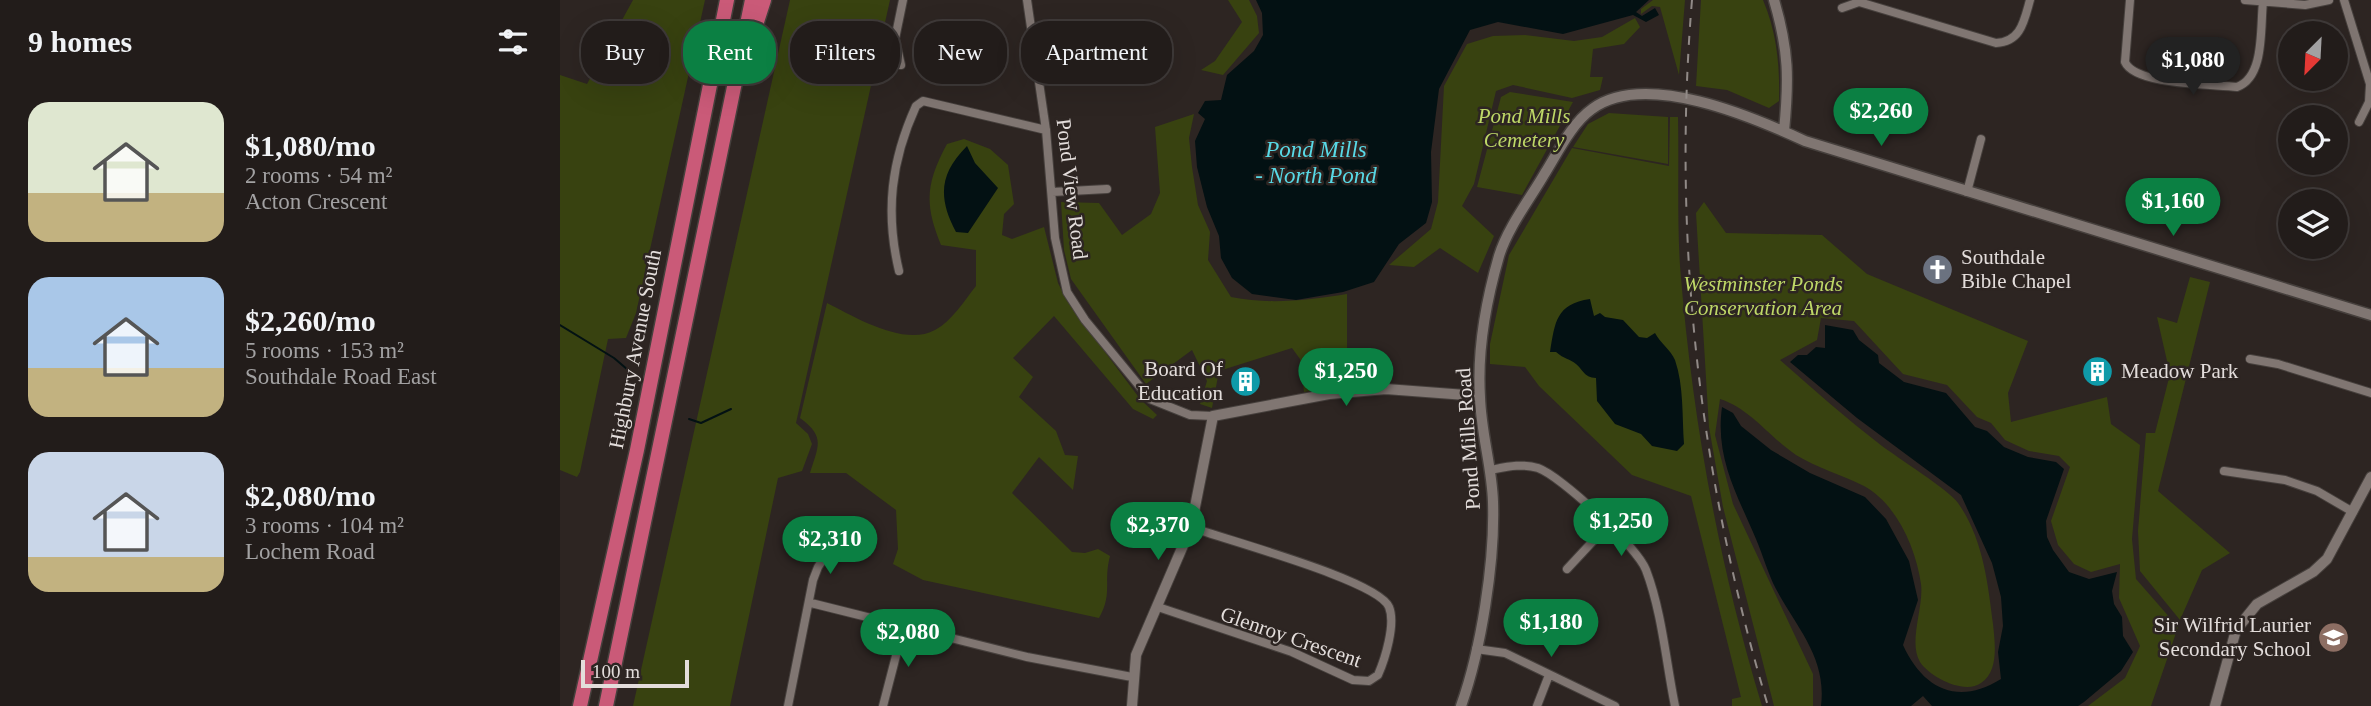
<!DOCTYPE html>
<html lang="en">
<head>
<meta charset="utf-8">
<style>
	:root { --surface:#221c1a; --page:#2e2927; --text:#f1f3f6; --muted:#a2a1a2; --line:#3f3a39; --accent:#0b8043 }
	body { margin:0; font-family:"Times New Roman",serif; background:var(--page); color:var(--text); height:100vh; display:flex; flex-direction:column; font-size:26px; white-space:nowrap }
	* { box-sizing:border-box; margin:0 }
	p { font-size:23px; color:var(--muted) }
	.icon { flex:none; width:38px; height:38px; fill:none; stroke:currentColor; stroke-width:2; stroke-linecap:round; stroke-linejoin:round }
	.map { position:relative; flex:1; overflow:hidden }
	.drawer { display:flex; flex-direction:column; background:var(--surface); width:560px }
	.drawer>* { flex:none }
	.hud { position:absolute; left:21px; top:21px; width:665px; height:63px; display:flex; gap:14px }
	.needle { width:46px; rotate:204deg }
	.fabs { position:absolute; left:1718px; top:21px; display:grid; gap:14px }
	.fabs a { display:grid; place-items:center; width:70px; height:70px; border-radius:50%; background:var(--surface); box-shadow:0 7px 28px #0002,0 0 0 2px var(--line); font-size:35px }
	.scale { position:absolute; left:21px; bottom:18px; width:108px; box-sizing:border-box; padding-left:7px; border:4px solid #e3dddb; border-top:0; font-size:19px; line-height:24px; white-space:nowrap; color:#e3dddb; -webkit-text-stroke:5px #2d2522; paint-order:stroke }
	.price { position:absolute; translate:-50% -60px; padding:0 16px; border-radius:24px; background:var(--accent); color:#fff; font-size:23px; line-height:46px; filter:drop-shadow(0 2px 4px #0008) }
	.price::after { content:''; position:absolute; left:50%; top:42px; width:21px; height:16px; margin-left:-10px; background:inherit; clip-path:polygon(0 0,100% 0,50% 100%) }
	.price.current { background:#222; color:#fff }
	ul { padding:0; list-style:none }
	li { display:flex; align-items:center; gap:21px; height:175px; padding:0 28px }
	li span { display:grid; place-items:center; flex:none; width:196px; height:140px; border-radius:21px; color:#555 }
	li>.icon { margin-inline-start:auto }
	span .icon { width:84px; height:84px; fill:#fffc; stroke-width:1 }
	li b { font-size:30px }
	h2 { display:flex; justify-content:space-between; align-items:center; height:84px; padding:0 28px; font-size:30px }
	.pill { padding:0 24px; border-radius:28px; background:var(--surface); box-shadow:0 7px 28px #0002,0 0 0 2px var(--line); font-size:24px; line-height:63px }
	.pill.current { background:var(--accent); color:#fff }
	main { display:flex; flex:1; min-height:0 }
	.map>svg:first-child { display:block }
	.green { fill:#384210 }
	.water { fill:#031113 }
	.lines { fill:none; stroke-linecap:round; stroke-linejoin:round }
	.stream { stroke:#031113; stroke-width:2 }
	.minor-casing { stroke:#46403d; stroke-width:10 }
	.tertiary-casing { stroke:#46403d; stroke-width:12 }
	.secondary-casing { stroke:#46403d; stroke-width:13 }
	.motorway-casing { stroke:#46403d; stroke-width:17 }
	.minor { stroke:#807672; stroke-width:8 }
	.tertiary { stroke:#807672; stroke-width:10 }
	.secondary { stroke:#807672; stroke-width:10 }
	.motorway { stroke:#ca5a78; stroke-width:14 }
	.rail { stroke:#918a87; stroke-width:2; stroke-dasharray:9 9; stroke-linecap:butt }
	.labels { text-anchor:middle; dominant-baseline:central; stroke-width:5; stroke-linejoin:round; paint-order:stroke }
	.park-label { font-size:21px; font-style:italic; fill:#bed867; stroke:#2d2522 }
	.street-label { font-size:21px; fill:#e3dddb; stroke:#2d2522 }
	.poi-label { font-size:21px; fill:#e3dddb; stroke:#2d2522; text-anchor:start }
	.water-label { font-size:23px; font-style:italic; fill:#58d9e6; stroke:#2d2522 }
</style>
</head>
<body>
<main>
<section class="drawer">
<h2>9 homes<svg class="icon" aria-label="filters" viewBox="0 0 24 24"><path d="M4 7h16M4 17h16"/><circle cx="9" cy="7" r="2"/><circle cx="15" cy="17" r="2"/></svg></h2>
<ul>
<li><span style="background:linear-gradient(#dfe7d0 65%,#c2b280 0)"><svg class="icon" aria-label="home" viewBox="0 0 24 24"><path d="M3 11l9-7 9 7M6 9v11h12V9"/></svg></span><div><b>$1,080/mo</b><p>2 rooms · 54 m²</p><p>Acton Crescent</p></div></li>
<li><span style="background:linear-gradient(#a9c7e8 65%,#c2b280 0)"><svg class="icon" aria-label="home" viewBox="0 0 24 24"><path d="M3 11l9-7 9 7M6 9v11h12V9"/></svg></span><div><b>$2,260/mo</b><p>5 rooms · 153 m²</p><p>Southdale Road East</p></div></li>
<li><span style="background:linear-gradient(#c9d6e8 75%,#c2b280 0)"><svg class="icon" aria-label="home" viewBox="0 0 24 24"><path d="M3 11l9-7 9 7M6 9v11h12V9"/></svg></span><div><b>$2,080/mo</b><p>3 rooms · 104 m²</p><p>Lochem Road</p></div></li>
</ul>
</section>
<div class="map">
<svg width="1811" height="706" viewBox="0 0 1811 706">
	<rect width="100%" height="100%" fill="#2d2522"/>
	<path class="green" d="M73 0H145L76 313 66 338 48 339 20 472 17 477 0 470V75L27 84Z
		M230 0H330L236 423 248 434 252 444 242 471 218 478 170 706H73Z
		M668 0H689L697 16 699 33 663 75 641 70 655 61 682 22Z
		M1093 0H1125L1119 75 1100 7 1092 6 1081 14V9Z
		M1141 0H1203C1217 33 1220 66 1219 101L1209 108 1167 90 1136 86Z
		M1075 18 1080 27 1064 44 1033 49 1030 77H1043L1040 90 1012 98 953 85 936 91 914 184 902 206 934 236 918 273 880 248 854 267 829 265 871 229 878 202 884 86 907 44 933 36 965 35 1014 41 1042 37Z
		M950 92 1013 102 962 195 917 187 941 97Z
		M1049 113 1108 117V164L1013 147 1028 124Z
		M634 114 629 138 632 167 638 205 650 232 648 260 671 297C710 305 748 300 787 294V385L744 392 740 359 732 348 659 371 652 408 640 404 647 381 632 350 586 384 511 279 504 250 501 202 539 203 562 235 591 214 600 193 595 127Z
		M1110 117H1118C1119 166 1117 217 1120 266 1132 417 1158 561 1202 706H1172V699L1181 697 1131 496 1072 475 979 386 965 367 930 364V344L949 255 1012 148 1109 166Z
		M404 139 430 149 448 165 454 204 444 214 442 235 452 239 484 227 498 283 507 301 580 399 597 415 593 419 573 409 494 316 453 358 473 377 459 397 496 431 505 455 518 456 513 490 479 457 452 493 512 552 525 553 538 549 550 556C543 583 553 593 539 618L363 580 333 564 338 549 336 510 286 473H250C258 446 266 437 240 418L267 303C295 317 344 347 375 330 392 321 404 301 416 286V250L381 245C364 204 366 183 387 144Z
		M1144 202 1166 233 1262 235 1307 274 1468 341 1448 393 1451 422 1547 397 1551 424 1580 445 1572 539 1576 579 1618 627 1591 706H1528L1565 678 1580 646 1559 598 1560 564 1531 572 1514 564 1498 545 1491 521 1510 467 1499 456 1469 451 1445 440 1431 423 1417 417 1387 385 1343 374 1294 321 1261 318 1257 340 1220 360C1254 390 1287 419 1322 446 1338 458 1389 490 1398 503 1423 538 1428 584 1433 624 1435 643 1439 671 1421 683 1404 695 1370 677 1360 662 1348 642 1364 607 1361 584 1356 549 1337 504 1304 486 1282 475 1257 468 1236 455 1209 437 1191 409 1160 399L1155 435 1173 504 1253 674V706H1214L1163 507 1149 427 1136 213Z
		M1630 277 1650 282 1598 491 1670 553 1642 570 1620 620 1580 571 1578 531 1586 433H1595L1610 374 1597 317 1617 323Z"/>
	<path class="water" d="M696 0H1089L1076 12 1082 16 1095 8 1099 15 1086 22 1073 15 1003 34 938 22 910 30 879 89 871 152 872 202 866 223 839 244 814 282 783 292 736 300 692 294 672 278 661 258 659 236 647 207 637 167 635 141 645 119 638 113 645 101 661 100 667 75 694 51 703 35 702 13Z
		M407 146 415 163 438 188 408 233 396 232C378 198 379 174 407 146Z
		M1030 299 1034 316 1040 313 1045 317 1063 320 1079 337 1087 338 1095 333C1100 343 1111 350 1115 360 1124 386 1122 417 1124 444L1117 451 1092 446 1081 434 1055 424 1037 401 1036 378C1024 377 1024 371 1016 364 1010 359 1004 359 996 352H990C995 322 996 304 1030 299Z
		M1265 325 1293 330 1299 340 1318 355 1319 363 1344 382 1386 393 1415 427 1427 431 1444 447 1468 457 1496 462 1504 469 1486 521 1487 537 1493 550 1509 572 1529 579 1557 572 1552 591 1554 604 1562 617 1563 636 1573 652 1561 671 1524 702 1518 706H1372L1363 696 1351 706H1261C1267 658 1237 628 1216 589 1208 574 1203 555 1196 539 1177 494 1155 458 1162 407L1173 413 1181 426 1211 450 1250 473 1305 497 1326 519 1349 561 1358 600 1343 645C1363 689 1398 706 1441 679L1438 652 1443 626 1441 597 1432 563 1401 495 1297 418 1230 362 1238 355H1247L1256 347 1265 348Z"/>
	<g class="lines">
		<path class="stream" d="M0 325 54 358 75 376
			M129 419 141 423 171 409"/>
		<defs>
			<path id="minor" d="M467 0 486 130 495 238 507 292 525 320 590 399 630 415 653 416
				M1570 0 1565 62C1575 85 1651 84 1677 87 1705 77 1700 28 1703 2
				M1685 0 1745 5 1769 0
				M1784 0 1810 84 1809 102 1799 122
				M1282 8 1299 2 1436 43C1461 42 1464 21 1470 0
				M341 65 335 39 343 0
				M492 192 547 189
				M1407 192 1421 139
				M339 271C325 212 331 161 356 106L363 101 486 130
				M1690 359 1718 364 1811 393
				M930 470C946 467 962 463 978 468 1001 476 1077 547 1086 570 1102 612 1106 662 1115 706
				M1664 471 1725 480 1757 491 1793 512
				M1007 569 1048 525
				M251 603 467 657 572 677
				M598 607 732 652 793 680 809 681 818 675C825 659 836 624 829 607 818 580 665 540 631 527
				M916 649 945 653 1055 706
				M228 706 253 580 258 567 274 543
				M323 706 344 625
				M977 706 989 675"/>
			<path id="tertiary" d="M572 706 576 655 631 527 653 416 769 394 826 389 919 396
				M1655 706 1676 630 1697 604 1753 572 1767 559 1811 477"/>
			<path id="secondary" d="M1214 0C1229 51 1229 79 1224 131
				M901 706C921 650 935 562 933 502 932 467 921 433 920 397 917 350 926 301 939 256 948 227 970 199 985 173 998 152 1012 123 1032 109 1085 70 1193 117 1245 141L1811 315"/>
			<path id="motorway" d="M193 34 204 0
				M20 706 77 450 167 0
				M46 706 192 0"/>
		</defs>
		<use href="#minor" class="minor-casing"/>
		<use href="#tertiary" class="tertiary-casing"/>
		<use href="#secondary" class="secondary-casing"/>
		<use href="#motorway" class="motorway-casing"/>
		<use href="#minor" class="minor"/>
		<use href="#tertiary" class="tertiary"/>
		<use href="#secondary" class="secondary"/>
		<use href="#motorway" class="motorway"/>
		<path class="rail" d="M1132 0C1112 239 1139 476 1208 706"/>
	</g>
	<defs>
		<symbol id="church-disc" viewBox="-11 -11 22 22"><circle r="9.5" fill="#6b7280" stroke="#2d2522"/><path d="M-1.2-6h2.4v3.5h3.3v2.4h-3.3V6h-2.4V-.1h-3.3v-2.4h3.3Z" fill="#fff"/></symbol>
		<symbol id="building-disc" viewBox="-11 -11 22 22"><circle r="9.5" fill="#0f9aa8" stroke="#2d2522"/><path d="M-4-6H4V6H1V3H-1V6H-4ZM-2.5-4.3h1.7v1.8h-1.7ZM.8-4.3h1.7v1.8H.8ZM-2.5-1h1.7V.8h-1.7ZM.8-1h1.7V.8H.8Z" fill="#fff"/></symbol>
		<symbol id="school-disc" viewBox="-11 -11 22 22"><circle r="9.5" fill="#8d6e63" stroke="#2d2522"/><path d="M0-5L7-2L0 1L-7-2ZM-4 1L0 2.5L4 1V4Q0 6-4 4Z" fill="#fff"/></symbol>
	</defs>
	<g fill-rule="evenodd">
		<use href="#church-disc" x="1360" y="252" width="35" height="35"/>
		<use href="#building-disc" x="1520" y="354" width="35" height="35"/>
		<use href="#building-disc" x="668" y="364" width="35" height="35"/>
		<use href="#school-disc" x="1756" y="620" width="35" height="35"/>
	</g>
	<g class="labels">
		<g class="park-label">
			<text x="964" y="116">Pond Mills<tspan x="964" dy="24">Cemetery</tspan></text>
			<text x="1203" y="284">Westminster Ponds<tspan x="1203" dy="24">Conservation Area</tspan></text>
		</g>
		<g class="street-label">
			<text transform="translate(512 189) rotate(83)">Pond View Road</text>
			<text transform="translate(75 349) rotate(-79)">Highbury Avenue South</text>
			<text transform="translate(908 439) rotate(-94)">Pond Mills Road</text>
			<text transform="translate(731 637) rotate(19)">Glenroy Crescent</text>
		</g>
		<g class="poi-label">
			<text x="1401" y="257">Southdale<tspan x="1401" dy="24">Bible Chapel</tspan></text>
			<text x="663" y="369" text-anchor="end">Board Of<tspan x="663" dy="24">Education</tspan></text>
			<text x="1561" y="371">Meadow Park</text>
			<text x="1751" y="625" text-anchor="end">Sir Wilfrid Laurier<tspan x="1751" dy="24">Secondary School</tspan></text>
		</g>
		<g class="water-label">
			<text x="756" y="149">Pond Mills<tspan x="756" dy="26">- North Pond</tspan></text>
		</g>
	</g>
</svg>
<div class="fabs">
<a><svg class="needle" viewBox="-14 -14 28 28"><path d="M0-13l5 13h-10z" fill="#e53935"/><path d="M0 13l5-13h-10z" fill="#a2a1a2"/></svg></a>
<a><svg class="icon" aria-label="locate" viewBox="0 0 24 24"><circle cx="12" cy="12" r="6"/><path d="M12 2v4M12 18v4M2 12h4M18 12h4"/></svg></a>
<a><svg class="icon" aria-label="layers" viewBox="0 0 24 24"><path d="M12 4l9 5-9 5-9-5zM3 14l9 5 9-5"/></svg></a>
</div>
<div class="scale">100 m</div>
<b class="price current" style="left:1633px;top:97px">$1,080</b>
<b class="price" style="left:1321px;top:148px">$2,260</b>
<b class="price" style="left:1613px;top:238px">$1,160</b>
<b class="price" style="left:786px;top:408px">$1,250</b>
<b class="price" style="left:1061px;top:558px">$1,250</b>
<b class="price" style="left:598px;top:562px">$2,370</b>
<b class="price" style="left:270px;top:576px">$2,310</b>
<b class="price" style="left:991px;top:659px">$1,180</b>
<b class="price" style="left:348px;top:669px">$2,080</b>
<div class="hud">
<a class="pill">Buy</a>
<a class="pill current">Rent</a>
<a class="pill">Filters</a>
<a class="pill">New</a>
<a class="pill">Apartment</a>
</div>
</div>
</main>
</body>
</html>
